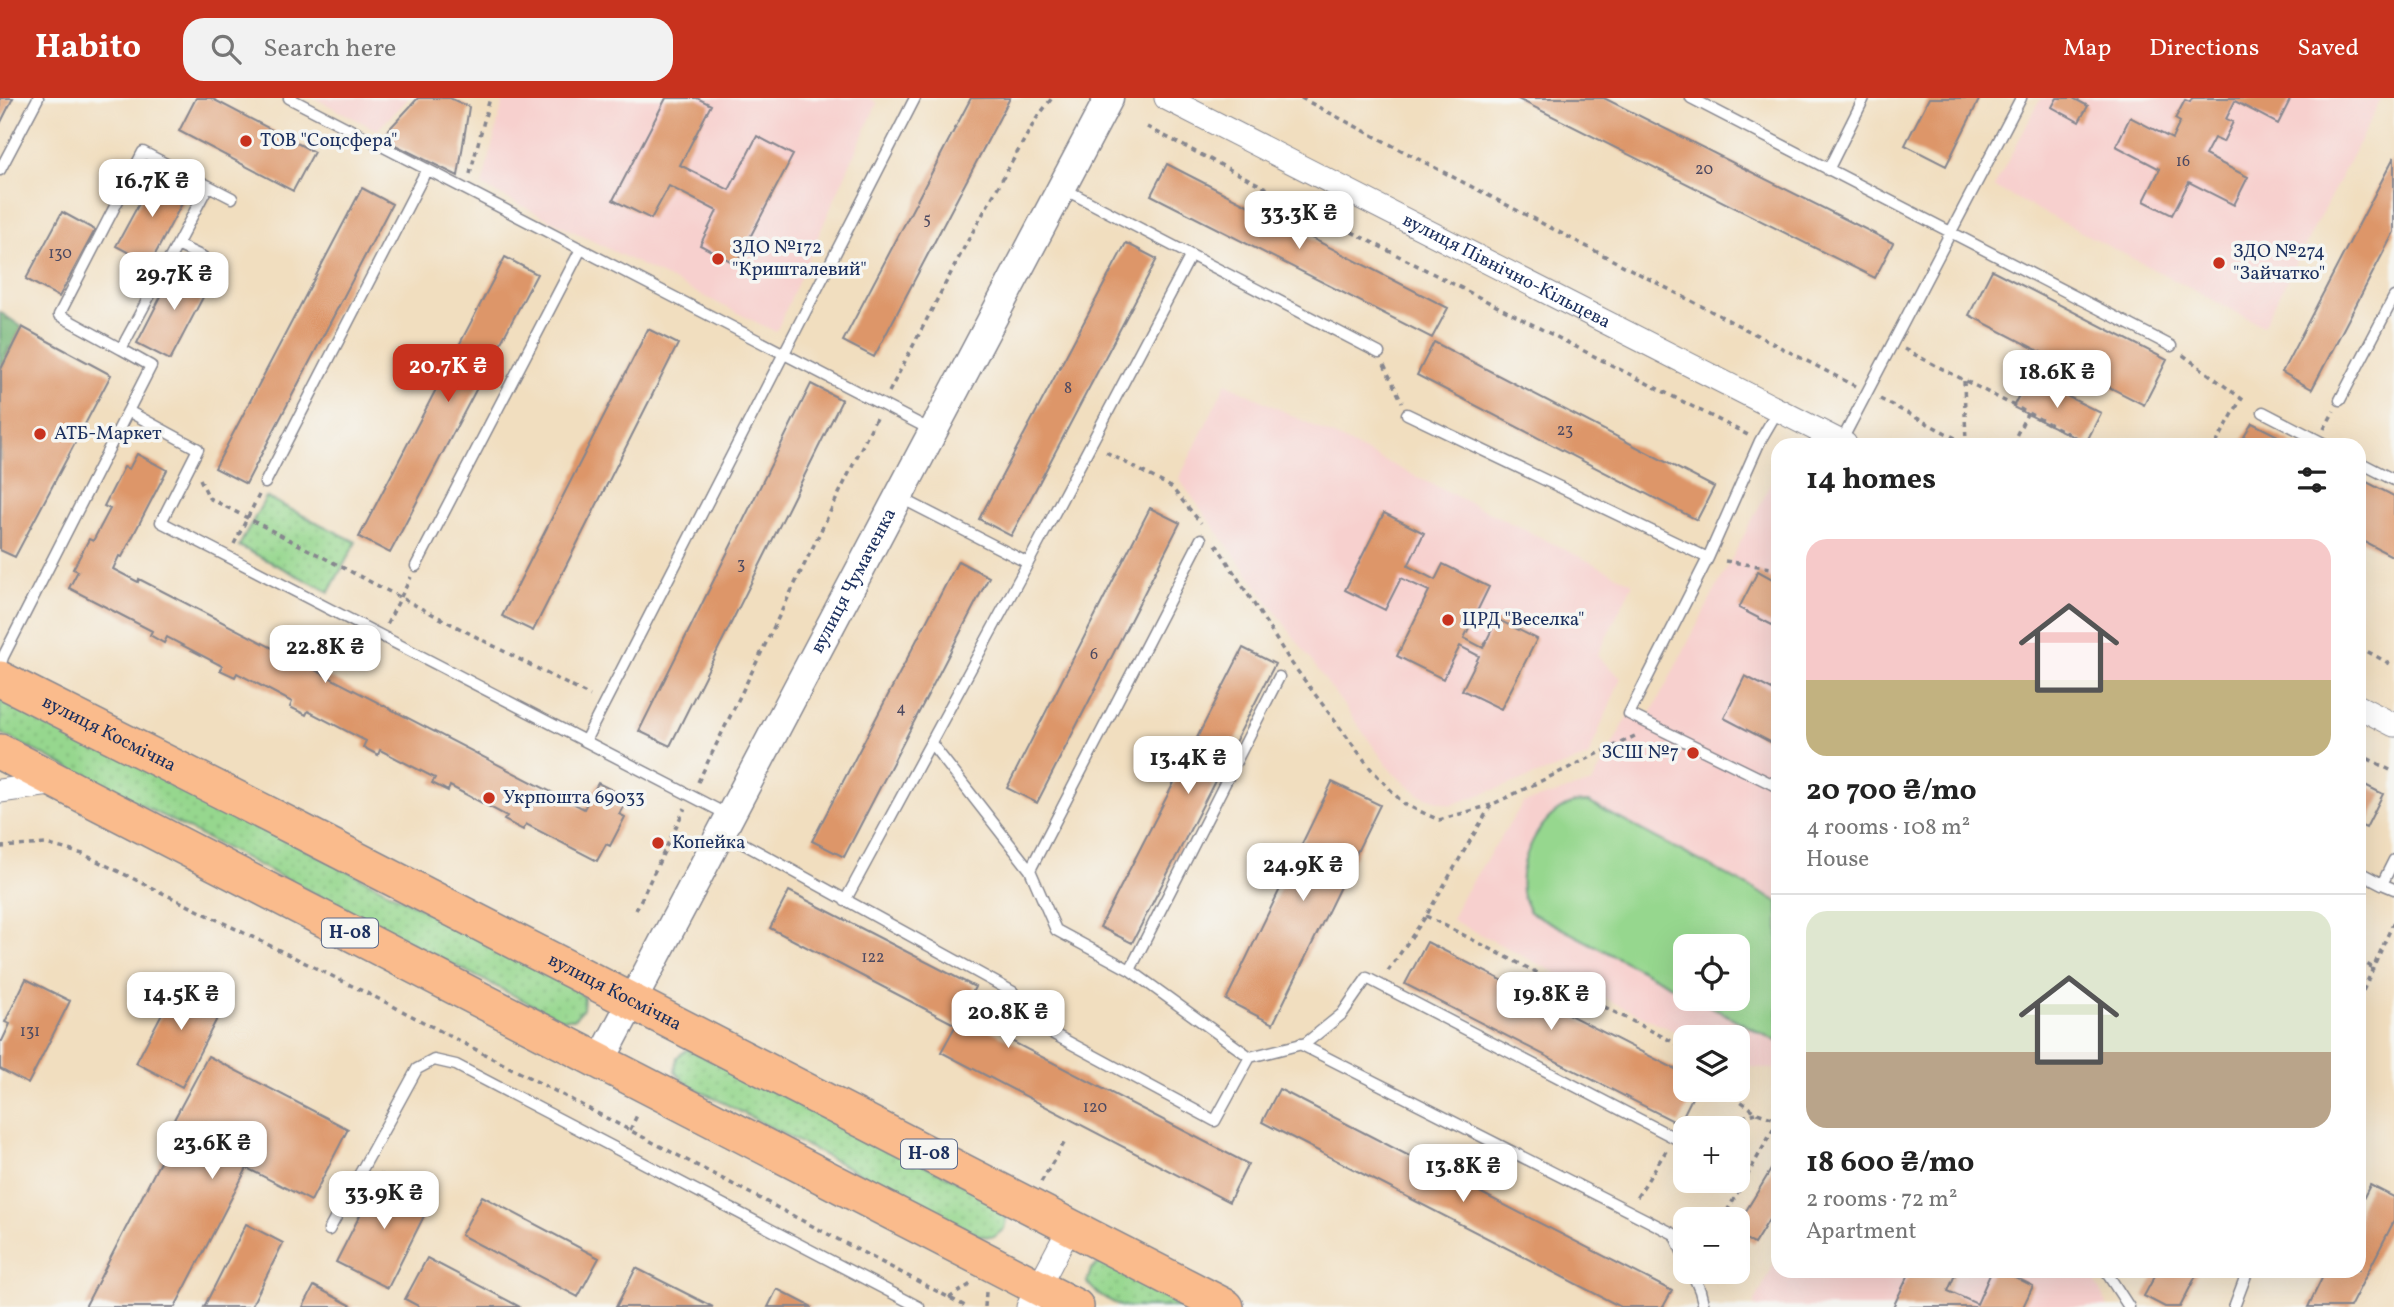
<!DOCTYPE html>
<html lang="en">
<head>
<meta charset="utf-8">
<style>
	:root { --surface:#fff; --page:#f2f2f2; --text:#222; --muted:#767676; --line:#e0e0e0; --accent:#c8321e }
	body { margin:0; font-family:Vollkorn,serif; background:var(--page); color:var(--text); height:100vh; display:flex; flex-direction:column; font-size:26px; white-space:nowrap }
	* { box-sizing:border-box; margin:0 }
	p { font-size:23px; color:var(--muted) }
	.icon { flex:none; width:38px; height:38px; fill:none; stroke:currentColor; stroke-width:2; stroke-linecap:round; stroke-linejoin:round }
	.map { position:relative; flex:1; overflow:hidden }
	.details { position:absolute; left:1771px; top:340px; width:595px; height:840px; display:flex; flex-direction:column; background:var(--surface); border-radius:21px; box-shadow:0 7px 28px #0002 }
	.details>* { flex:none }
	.tools { position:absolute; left:1673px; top:836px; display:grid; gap:14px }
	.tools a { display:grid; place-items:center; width:77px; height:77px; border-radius:14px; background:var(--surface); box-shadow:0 7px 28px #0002; font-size:35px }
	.price { position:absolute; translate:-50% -60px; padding:0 16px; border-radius:14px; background:#fff; color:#222; font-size:23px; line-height:46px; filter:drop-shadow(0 2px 4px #0008) }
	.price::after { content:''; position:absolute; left:50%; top:42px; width:21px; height:16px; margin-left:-10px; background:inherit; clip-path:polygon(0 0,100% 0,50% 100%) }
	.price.on { background:var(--accent); color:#fff }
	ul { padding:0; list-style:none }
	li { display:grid; align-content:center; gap:14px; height:371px; padding:0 35px }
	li+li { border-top:2px solid var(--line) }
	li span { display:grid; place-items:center; height:217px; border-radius:21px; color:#555 }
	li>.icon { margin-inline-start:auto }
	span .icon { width:126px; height:126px; fill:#fffc; stroke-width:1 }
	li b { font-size:30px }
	h2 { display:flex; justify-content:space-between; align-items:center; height:84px; padding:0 35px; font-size:30px }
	header { display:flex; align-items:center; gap:42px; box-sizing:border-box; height:98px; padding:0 35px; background:var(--accent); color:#fff }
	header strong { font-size:33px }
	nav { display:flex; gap:38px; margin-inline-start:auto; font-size:24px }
	.search { width:490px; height:63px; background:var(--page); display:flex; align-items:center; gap:18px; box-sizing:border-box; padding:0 24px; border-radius:21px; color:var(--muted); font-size:26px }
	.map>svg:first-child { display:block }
	.built { fill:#f7d0ce; fill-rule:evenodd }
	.grass { fill:url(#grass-dots); stroke:#588376; stroke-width:2 }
	.forest { fill:url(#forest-firs); stroke:#4a746c; stroke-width:2 }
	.garden { fill:#96d78e; stroke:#588376; stroke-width:2 }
	.building { fill:#dd9669 }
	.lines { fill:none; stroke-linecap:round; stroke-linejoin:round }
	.service-casing { stroke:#86868e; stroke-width:13 }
	.minor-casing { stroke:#86868e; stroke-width:25 }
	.tertiary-casing { stroke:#86868e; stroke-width:31 }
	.primary-casing { stroke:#86868e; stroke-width:38 }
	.path { stroke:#86868e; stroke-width:3.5; stroke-dasharray:5 5; stroke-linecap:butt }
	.service { stroke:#fff; stroke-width:10 }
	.minor { stroke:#fff; stroke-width:23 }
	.tertiary { stroke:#fff; stroke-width:28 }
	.primary { stroke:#fabb8c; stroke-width:35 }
	.poi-dot { fill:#c8321e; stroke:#f6f6f2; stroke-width:2.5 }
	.labels { text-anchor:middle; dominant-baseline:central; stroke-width:7; stroke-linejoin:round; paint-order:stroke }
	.number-label { font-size:16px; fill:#4c4961 }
	.shield { fill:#f6f6f2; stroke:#5d6b8a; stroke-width:2 }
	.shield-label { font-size:18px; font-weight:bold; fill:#1b2f5e }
	.poi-label { font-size:19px; fill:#1b2f5e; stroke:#f6f6f2; text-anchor:start }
	.street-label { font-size:19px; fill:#1b2f5e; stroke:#f6f6f2 }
</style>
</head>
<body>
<header>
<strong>Habito</strong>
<div class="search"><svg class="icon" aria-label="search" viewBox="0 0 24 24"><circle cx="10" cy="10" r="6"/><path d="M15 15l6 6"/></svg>Search here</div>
<nav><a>Map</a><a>Directions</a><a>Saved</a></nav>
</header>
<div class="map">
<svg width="2394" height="1209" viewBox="0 0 2394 1209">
	<defs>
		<pattern id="grass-dots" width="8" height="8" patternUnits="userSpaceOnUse" patternTransform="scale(1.75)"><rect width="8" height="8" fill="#96d78e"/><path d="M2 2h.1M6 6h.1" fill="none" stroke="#81b97d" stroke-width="1.8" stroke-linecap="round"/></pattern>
		<pattern id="forest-firs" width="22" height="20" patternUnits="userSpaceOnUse" patternTransform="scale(1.75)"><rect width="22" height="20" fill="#78b879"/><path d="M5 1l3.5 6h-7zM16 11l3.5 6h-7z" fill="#629666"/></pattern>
	</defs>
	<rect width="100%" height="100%" fill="#f6f6f2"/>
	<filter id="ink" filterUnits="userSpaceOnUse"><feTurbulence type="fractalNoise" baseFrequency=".0143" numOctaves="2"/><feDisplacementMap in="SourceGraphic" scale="14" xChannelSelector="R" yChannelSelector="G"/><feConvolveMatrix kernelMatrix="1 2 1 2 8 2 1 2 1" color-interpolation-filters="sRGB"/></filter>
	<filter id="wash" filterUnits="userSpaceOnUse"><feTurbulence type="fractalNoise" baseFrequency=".00686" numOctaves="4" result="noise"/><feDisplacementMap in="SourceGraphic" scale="28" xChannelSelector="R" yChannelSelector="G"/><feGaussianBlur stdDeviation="1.57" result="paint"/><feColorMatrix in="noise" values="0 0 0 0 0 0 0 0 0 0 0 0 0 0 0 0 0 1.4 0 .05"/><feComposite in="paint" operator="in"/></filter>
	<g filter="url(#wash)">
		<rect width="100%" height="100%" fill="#f1debf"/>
		<path class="built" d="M314 0H409L377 32Z
			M504 0H869L877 5 776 234 482 88Z
			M2041 0H2382L2263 228 1994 89Z
			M1226 285 1633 485 1597 558 1621 580 1588 659 1451 707 1420 697 1392 674 1179 381Z
			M1778 372V972L1751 969 1738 963V940H1689L1619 907 1452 822 1462 799 1523 705 1592 685 1629 616 1646 625ZM1685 849H1738V901H1685Z
			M1778 1158V1172L2090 1173 2108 1209H1758L1753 1207Z"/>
		<path class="grass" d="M266 399 356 444 329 494 239 448Z
			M0 594 576 890 584 899 583 911 574 921H560L0 635Z
			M688 951 1000 1104 1007 1118 1004 1131 994 1139 980 1138 687 986 675 974 677 959Z
			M1105 1162 1204 1209H1122L1099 1197 1087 1185 1091 1171Z"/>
		<path class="forest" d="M0 214 22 229 1 271 0 363Z"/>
		<path class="garden" d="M1588 704 1778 804V944L1696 901H1738V849H1685V895L1530 814C1527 808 1523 801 1522 794 1518 761 1539 718 1571 706 1576 704 1583 704 1588 704Z"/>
		<g id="blocks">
			<path class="building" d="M0 0H13L0 26Z
				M196 0H211L314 54 293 93 179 33Z
				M418 0H450L469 9 458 78 381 40Z
				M666 0H697L711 7 680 67 729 92 757 38 793 57 736 166 700 147 717 113 669 88 651 121 613 102Z
				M971 0H1010L874 259 843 243Z
				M1516 0H1604L1893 145 1875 180Z
				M1929 0H1980L1946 68 1905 47Z
				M2057 0H2073L2088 8 2079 24 2052 9Z
				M2192 0H2291L2278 26 2235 3 2226 21 2233 24 2223 44 2214 40 2205 57 2248 79 2234 107 2189 84 2172 117 2144 103 2160 71 2116 48 2130 19 2172 41 2180 24 2175 21 2185 2 2190 4Z
				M2394 59V134L2312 291 2282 274Z
				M1167 66 1448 210 1432 240 1151 97Z
				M155 76 188 94 150 166 116 148Z
				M362 90 392 106 246 386 215 370Z
				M62 114 95 132 59 199 26 181Z
				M1126 145 1157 161 1011 438 979 421Z
				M505 159 537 176 390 455 359 439Z
				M177 167 211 184 170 262 137 245Z
				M1992 172 2167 262 2144 307 1969 217Z
				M22 229 111 277 15 459 0 452 1 271Z
				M648 231 678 246 533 533 502 518Z
				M1434 244 1714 389 1697 422 1417 277Z
				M2028 279 2101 315 2086 345 2013 309Z
				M811 286 842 302 670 648 639 633Z
				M2252 325 2294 346H2240Z
				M137 356 167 372 122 459 119 458 113 471 138 484 139 481 584 711 598 685 628 700 619 716 625 719 610 748 606 746 597 763 526 726 523 732 504 722 507 718 450 688 448 693 432 685 435 680 380 652 378 657 363 649 366 643 308 613 306 617 290 609 292 604 237 575 235 579 220 572 222 568 167 539 164 545 150 537 152 533 69 490 78 473 73 471 89 441 93 443 110 411 104 408 124 369 129 371Z
				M2359 380 2394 398V459L2359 441Z
				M1150 410 1180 425 1037 705 1007 690Z
				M1384 415 1424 435 1408 468 1435 482 1443 466 1489 489 1464 540 1483 550 1497 521 1537 541 1501 611 1462 592 1479 558 1460 548 1443 581 1397 558 1429 493 1401 480 1385 512 1345 492Z
				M958 463 989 479 844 759 812 743Z
				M1758 473 1778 484V530L1739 510Z
				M1243 550 1275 566 1132 845 1100 829Z
				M1745 578 1778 595V648L1724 620Z
				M1332 684 1380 707 1273 926 1226 902Z
				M2359 684 2383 696 2366 730 2359 727Z
				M789 793 975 889 961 917 1248 1066 1229 1104 941 954 956 927 770 830Z
				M1427 844 1685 976V992H1696L1679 1026 1405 886Z
				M181 879 226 903 182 989 136 965Z
				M26 881 70 903 28 986 0 971V943H2L10 926 5 924Z
				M208 958 348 1031 311 1103 247 1070 175 1209H85L176 1033 170 1029Z
				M1279 991 1672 1193 1663 1209H1621L1262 1024Z
				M1778 1060V1107L1754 1146 1738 1136V1126Z
				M381 1076 432 1102 388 1190 336 1164Z
				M2370 1087 2394 1099V1123L2350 1209H2308L2326 1172H2359V1109Z
				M482 1098 599 1160 578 1199 461 1137Z
				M246 1126 283 1145 251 1209H204Z
				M427 1160 520 1209H420L405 1201Z
				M636 1170 713 1209H616Z
				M1911 1172H1957L1948 1193 1977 1206 1992 1172H2001L2033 1188 2023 1209H1893Z
				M2158 1172H2199L2180 1209H2165L2144 1198Z
				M314 1188 354 1209H303Z
				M777 1191 812 1209H768Z"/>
		</g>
	</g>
	<g filter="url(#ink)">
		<use href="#blocks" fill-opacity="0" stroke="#86868e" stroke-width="2"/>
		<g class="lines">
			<defs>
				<path id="service" d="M289 0 933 333
					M1691 0 2171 248
					M0 72 38 0
					M1828 72 1864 0
					M1062 90 1379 255
					M177 147 121 251 59 217 143 54 232 100
					M203 159 177 147 208 88
					M121 251 151 268 125 319
					M2340 302 2394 199
					M2263 314 2325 346
					M1407 316 1708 460 1760 343 1778 312
					M1841 344 2021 0
					M2359 364 2394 382
					M265 385 427 71
					M901 400 1028 465
					M1708 460 1629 616 1778 689
					M416 468 581 151
					M0 569 3 559 128 313 198 351 161 424 730 718
					M585 643 915 0
					M931 645 1030 772 1201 441
					M724 735 1013 894 1022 919 1215 1023 1250 959 1306 945 1342 916 1367 880 1675 1040
					M2394 762 2382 786 2394 791
					M1030 772 1056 832 1130 872 1279 579
					M2359 774 2382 786
					M845 803 1028 465 1191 157
					M1130 872 1250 959
					M1300 946 1674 1136 1685 1160
					M329 1132 417 971 434 962 456 967 919 1209
					M2105 1172 2129 1209
					M1692 1174 1700 1193 1704 1209
					M2234 1209 2248 1172"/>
				<g id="minor">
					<path id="s1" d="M1166 0 1845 346"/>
					<path d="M2359 609 2394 627"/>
					<path d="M0 693 57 685"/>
					<path d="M1028 1209 1070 1129"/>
				</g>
				<g id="tertiary">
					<path id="s2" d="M600 964 1109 0"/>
				</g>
				<g id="primary">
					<path id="s3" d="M0 581 303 734 1226 1209"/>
					<path d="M0 654 1076 1209"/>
				</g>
			</defs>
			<use href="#service" class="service-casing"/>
			<use href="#minor" class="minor-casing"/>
			<use href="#tertiary" class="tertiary-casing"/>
			<use href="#primary" class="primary-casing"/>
			<path class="path" d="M1301 0 1855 288
				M1147 29 1748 337
				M470 76 490 0
				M1904 251 2086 345
				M2183 257 2246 304
				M1384 267 1402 304
				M1964 283 1966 346
				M889 294 966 146 1036 21 1052 0
				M1880 301 1967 346
				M2324 331 2334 313
				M2012 346 2027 316
				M2216 346 2241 301 2243 302
				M1106 354 1171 389 1201 425
				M200 381 209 400 590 598
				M234 446 259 397
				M1216 446 1290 563 1371 671 1404 706 1439 722 1491 707
				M1725 463 1778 471
				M387 526 411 479
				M2359 549 2394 568
				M2359 656 2394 674
				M698 684 876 320
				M0 749 46 746 83 756 387 905 967 1209
				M636 812 685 710
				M1426 818 1685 950
				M2359 861 2373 870
				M1388 873 1426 818 1491 707 1637 637
				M2359 902 2394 823
				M1725 992 1757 1015 1778 1022
				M1704 1031 1756 1015
				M630 1032 638 1015
				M1041 1084 1066 1042
				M1637 1099 1666 1053
				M1722 1122 1778 1023
				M949 1200 971 1186
				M985 1209 986 1194"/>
			<use href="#service" class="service"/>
			<use href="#minor" class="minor"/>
			<use href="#tertiary" class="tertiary"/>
			<use href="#primary" class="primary"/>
		</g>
	</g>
	<g class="poi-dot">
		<circle cx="246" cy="43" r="7"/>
		<circle cx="718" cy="161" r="7"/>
		<circle cx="2219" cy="165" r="7"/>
		<circle cx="40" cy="336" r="7"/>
		<circle cx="1448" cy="522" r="7"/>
		<circle cx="1693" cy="655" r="7"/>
		<circle cx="489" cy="700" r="7"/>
		<circle cx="658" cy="745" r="7"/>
	</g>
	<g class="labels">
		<g class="number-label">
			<text x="2183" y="64">16</text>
			<text x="1704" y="72">20</text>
			<text x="927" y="122">5</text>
			<text x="60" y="156">130</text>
			<text x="1068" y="291">8</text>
			<text x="1565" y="333">23</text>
			<text x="741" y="467">3</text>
			<text x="1094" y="557">6</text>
			<text x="901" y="611">4</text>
			<text x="873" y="860">122</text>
			<text x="30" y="934">131</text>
			<text x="1095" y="1010">120</text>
		</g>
		<g class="shield">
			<rect x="322" y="820.5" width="56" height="29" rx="5"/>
			<rect x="901" y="1041.5" width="56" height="29" rx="5"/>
		</g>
		<g class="shield-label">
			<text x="350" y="835">Н-08</text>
			<text x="929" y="1056">Н-08</text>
		</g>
		<g class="poi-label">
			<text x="260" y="43">ТОВ "Соцсфера"</text>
			<text x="732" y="150">ЗДО №172<tspan x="732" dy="22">"Кришталевий"</tspan></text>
			<text x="2233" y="154">ЗДО №274<tspan x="2233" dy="22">"Зайчатко"</tspan></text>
			<text x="54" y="336">АТБ-Маркет</text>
			<text x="1462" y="522">ЦРД "Веселка"</text>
			<text x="1679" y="655" text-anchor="end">ЗСШ №7</text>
			<text x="503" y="700">Укрпошта 69033</text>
			<text x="672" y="745">Копейка</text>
		</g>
		<g class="street-label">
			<text stroke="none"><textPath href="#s1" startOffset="382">вулиця Північно-Кільцева</textPath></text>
			<text stroke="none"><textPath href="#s2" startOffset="544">вулиця Чумаченка</textPath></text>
			<text stroke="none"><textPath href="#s3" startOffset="122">вулиця Космічна</textPath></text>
			<text stroke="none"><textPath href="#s3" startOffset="690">вулиця Космічна</textPath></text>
		</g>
	</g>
</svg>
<div class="tools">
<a><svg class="icon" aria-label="locate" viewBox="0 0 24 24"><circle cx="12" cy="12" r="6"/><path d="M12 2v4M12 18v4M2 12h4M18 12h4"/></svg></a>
<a><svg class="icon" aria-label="layers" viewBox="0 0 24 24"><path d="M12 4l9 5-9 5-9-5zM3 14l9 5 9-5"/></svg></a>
<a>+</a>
<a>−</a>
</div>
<b class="price" style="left:152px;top:121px">16.7K ₴</b>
<b class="price" style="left:1299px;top:153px">33.3K ₴</b>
<b class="price" style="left:174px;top:214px">29.7K ₴</b>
<b class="price on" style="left:448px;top:306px">20.7K ₴</b>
<b class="price" style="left:2057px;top:312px">18.6K ₴</b>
<b class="price" style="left:325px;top:587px">22.8K ₴</b>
<b class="price" style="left:1188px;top:698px">13.4K ₴</b>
<b class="price" style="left:1303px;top:805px">24.9K ₴</b>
<b class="price" style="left:181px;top:934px">14.5K ₴</b>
<b class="price" style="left:1551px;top:934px">19.8K ₴</b>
<b class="price" style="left:1008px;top:952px">20.8K ₴</b>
<b class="price" style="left:212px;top:1083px">23.6K ₴</b>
<b class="price" style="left:1463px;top:1106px">13.8K ₴</b>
<b class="price" style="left:384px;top:1133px">33.9K ₴</b>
<section class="details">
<h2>14 homes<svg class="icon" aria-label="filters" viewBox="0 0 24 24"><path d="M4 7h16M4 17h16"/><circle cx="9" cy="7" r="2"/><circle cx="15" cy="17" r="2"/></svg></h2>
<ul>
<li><span style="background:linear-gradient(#f6c9c9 65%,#c2b280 0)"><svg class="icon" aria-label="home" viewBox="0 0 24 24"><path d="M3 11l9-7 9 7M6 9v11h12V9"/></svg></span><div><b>20 700 ₴/mo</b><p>4 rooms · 108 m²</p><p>House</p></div></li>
<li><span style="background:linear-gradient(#dfe7d0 65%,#b9a48a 0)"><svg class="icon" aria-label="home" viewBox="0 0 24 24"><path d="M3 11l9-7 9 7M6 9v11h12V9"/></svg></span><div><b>18 600 ₴/mo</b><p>2 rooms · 72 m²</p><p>Apartment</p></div></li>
</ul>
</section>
</div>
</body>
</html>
